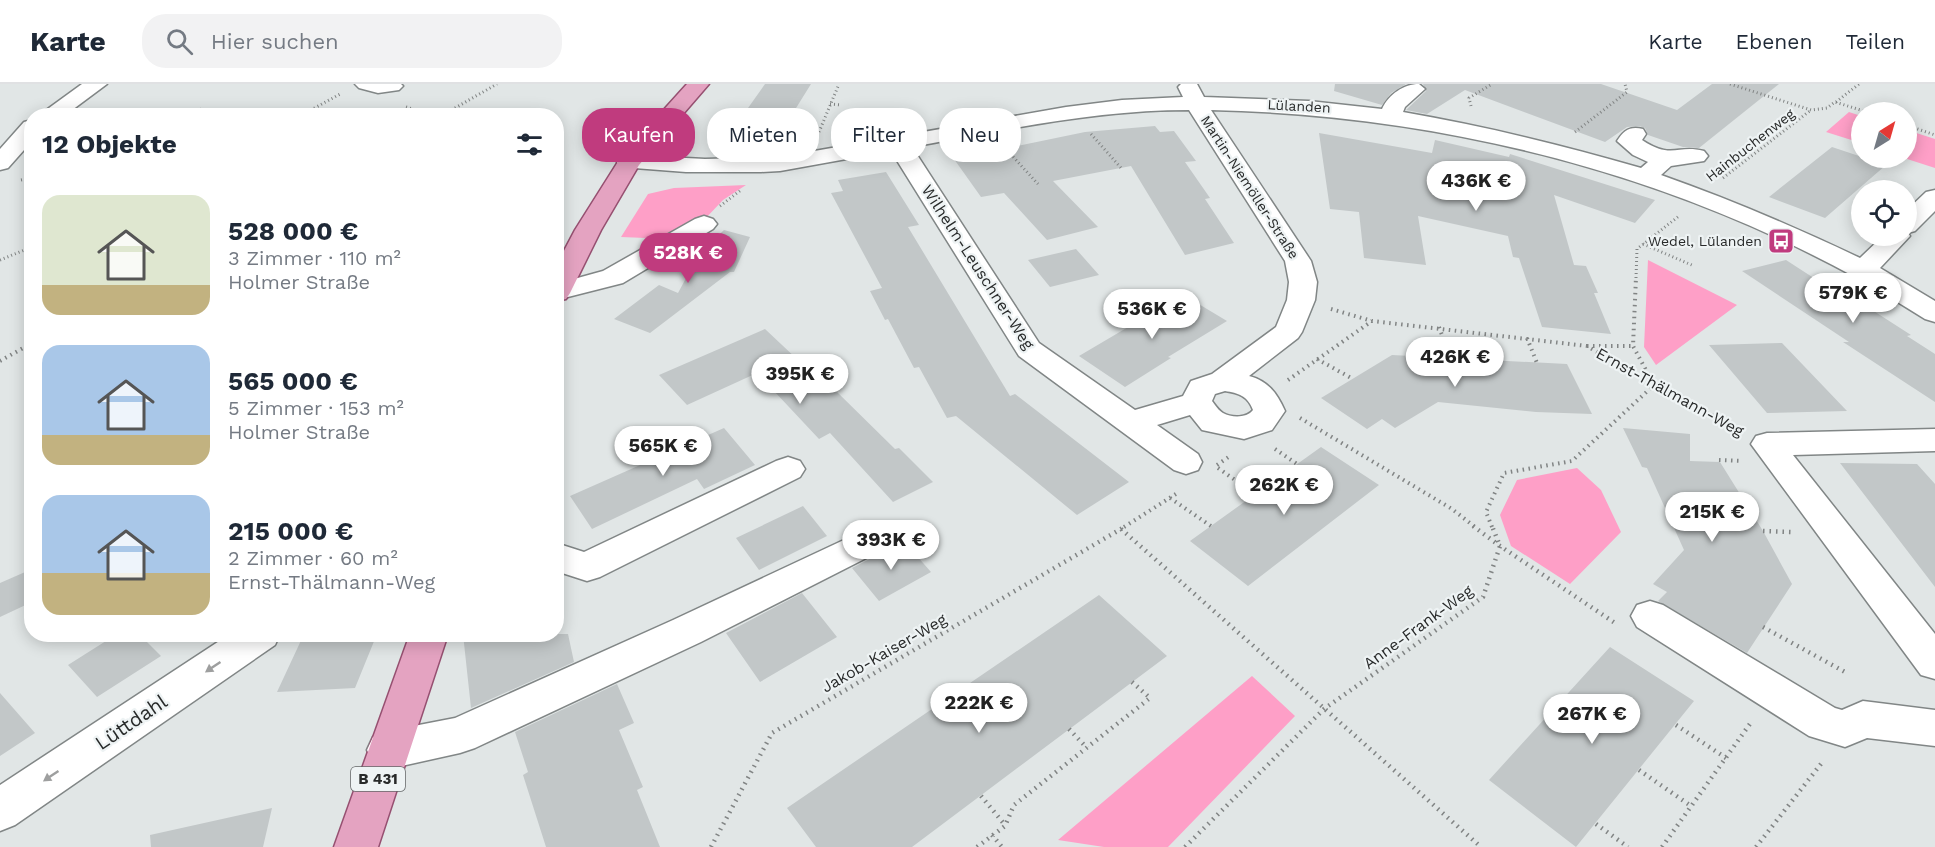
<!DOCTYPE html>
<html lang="de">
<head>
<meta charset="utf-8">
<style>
	:root { --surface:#fff; --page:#f2f2f3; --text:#1f2937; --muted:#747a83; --line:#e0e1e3; --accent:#c03b7e }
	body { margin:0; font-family:"Work Sans",sans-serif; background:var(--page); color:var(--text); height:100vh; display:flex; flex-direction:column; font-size:22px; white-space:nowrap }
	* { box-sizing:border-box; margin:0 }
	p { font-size:20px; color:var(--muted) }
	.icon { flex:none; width:33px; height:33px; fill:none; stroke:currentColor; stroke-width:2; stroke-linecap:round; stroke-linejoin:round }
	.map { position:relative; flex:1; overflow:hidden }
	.details { position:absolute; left:24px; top:24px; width:540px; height:534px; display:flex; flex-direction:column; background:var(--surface); border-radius:24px; box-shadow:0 3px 15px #0003 }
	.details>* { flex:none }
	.guide { position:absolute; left:582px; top:24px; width:570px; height:54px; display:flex; gap:12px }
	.needle { width:39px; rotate:37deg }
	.buttons { position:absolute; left:1851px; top:18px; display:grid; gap:12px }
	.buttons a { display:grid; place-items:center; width:66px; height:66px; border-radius:50%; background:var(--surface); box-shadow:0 3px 15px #0003; font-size:30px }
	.price { position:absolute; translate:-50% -51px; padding:0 14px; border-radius:21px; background:#fff; color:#222; font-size:20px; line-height:39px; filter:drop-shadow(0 2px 3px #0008) }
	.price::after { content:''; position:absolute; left:50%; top:36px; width:18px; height:14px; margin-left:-9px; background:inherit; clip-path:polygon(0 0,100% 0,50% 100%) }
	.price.active { background:var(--accent); color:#fff }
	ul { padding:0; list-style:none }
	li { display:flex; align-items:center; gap:18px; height:150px; padding:0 18px }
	li span { display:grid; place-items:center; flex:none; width:168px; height:120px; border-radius:18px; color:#555 }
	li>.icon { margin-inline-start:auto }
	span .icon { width:72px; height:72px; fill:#fffc; stroke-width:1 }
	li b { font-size:26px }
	h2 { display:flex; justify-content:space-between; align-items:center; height:72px; padding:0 18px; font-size:26px }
	.pill { padding:0 21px; border-radius:24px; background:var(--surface); box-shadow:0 3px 15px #0003; font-size:21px; line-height:54px }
	.pill.active { background:var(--accent); color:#fff }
	header { display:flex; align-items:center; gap:36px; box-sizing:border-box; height:84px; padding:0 30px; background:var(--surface); border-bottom:2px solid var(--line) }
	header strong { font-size:28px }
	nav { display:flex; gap:33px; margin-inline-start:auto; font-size:21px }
	.search { width:420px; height:54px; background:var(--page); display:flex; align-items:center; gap:15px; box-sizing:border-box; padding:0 21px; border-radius:24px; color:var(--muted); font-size:22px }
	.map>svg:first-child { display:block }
	.green { fill:#fe9fc7 }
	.building { fill:#c2c7c8 }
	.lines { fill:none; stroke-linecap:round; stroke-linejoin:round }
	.minor-casing { stroke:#818686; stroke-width:3 }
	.major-casing { stroke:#965071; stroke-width:3 }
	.path-far2 { stroke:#818484; stroke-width:3; stroke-dasharray:1 3; stroke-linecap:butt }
	.path-far1 { stroke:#818484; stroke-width:4; stroke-dasharray:1.5 4.5; stroke-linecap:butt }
	.path { stroke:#818484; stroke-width:4.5; stroke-dasharray:1.5 5; stroke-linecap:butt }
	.minor { fill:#fff; fill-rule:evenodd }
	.major { fill:#e4a3c1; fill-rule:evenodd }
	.oneway { fill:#9e9f9f }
	.labels { text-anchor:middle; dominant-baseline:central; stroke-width:4.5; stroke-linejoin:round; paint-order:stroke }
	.far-street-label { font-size:14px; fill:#282a2a; stroke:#eef3f4 }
	.far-poi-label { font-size:14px; fill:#282a2a; stroke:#eef3f4; text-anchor:end }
	.shield { fill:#eef3f4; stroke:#636667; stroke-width:1.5 }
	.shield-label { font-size:15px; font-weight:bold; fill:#282a2a }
	.street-label { font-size:16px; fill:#282a2a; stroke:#eef3f4 }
	.near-street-label { font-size:20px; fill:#282a2a; stroke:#eef3f4 }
</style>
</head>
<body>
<header>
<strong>Karte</strong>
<div class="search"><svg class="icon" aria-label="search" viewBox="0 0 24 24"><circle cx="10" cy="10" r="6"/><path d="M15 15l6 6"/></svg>Hier suchen</div>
<nav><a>Karte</a><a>Ebenen</a><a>Teilen</a></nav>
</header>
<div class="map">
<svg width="1935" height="763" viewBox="0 0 1935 763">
	<rect width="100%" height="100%" fill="#e1e6e6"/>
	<path class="green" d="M1849 28 1861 32V59L1826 48Z
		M1907 46 1935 55V84L1904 74H1906Z
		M746 101 723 116 704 136 637 172 646 154 621 153 648 110 674 104Z
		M1648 176 1737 221 1656 281 1644 263Z
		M1577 384 1601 406 1621 448 1570 500 1511 462 1500 431 1517 396Z
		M1252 592 1295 632 1168 763H1104L1058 756Z"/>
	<path class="building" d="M765 0H811L778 53 731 48Z
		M1335 0H1406L1391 9 1382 21 1334 7Z
		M1423 0H1601L1677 26 1712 0H1779L1699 64 1683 63 1648 51 1645 44 1639 42 1627 43 1605 58 1465 6 1427 30 1406 26 1426 7Z
		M1155 42 1160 48 1174 47 1196 77 1185 78 1210 114 1205 115 1234 159 1185 171 1131 82 1053 97 1098 143 1047 156 1004 109 981 113 954 75 1085 48Z
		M1319 49 1432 69 1435 56 1509 73 1510 70 1655 116 1635 139 1554 111 1574 181 1586 182 1598 209H1594L1611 250 1542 243 1519 174 1513 173 1508 152 1418 132 1426 181 1364 174 1359 128 1330 125Z
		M1832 63 1886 81 1825 134 1769 113Z
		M886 88 919 141 908 143 1010 312 1015 310 1129 398 1077 431 956 332 947 334 919 283 914 284 888 235 885 236 870 207 882 204 831 109 843 107 838 96Z
		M724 146 750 153 734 188H730L650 249 614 235 659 201 678 209 699 170Z
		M1076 165 1099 191 1050 203 1028 176Z
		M1786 176 1823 200 1826 199 1869 224 1911 251 1907 252 1935 270V318L1843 258H1849L1742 187Z
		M1179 213H1187L1227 237 1168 273 1171 274 1125 303 1079 272Z
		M765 245 832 308 835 306 895 365 899 364 933 398 893 418 830 349 819 355 757 289 687 321 659 291Z
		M1782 259 1847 327 1767 329 1709 261Z
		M1392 271 1567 280 1592 330 1536 328 1438 318 1395 344 1382 335 1367 345 1321 314Z
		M724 344 755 381 704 405 697 395 592 445 570 412Z
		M1623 344 1690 350V377L1720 378 1763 447 1792 500 1747 569 1658 517 1667 508 1653 500 1684 466 1647 384 1642 383Z
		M1321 363 1379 401 1248 502 1190 457Z
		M1840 379 1917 380 1935 400V503Z
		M803 422 827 452 759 486 736 454Z
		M902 455 931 488 879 517 852 484 891 464Z
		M32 485V518L0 533V499Z
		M802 509 837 553 760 598 726 549Z
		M1099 511 1167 572 912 763H816L787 724Z
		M117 550H139L161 572 97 613 68 581Z
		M304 550H377L355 604 277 608Z
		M463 550H568L574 578 471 624Z
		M1610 563 1694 617 1576 763 1489 696Z
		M617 600 634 639 619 646 643 703 637 706 660 763H546L523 691 528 688 515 648Z
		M0 609 35 649 0 672Z
		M272 724 263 763H151L150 751Z"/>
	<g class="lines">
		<defs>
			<path id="minor" d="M82 0H107L64 32H38Z
				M355 0H401L403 2 399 6 378 9 359 4Z
				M1181 0H1197L1204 13 1309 17 1382 25C1389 10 1404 0 1419 0L1425 5 1405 23 1403 28C1484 42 1562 61 1641 84L1648 78 1633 71 1617 57C1624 46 1630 42 1643 45L1646 50 1642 56C1672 76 1677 60 1704 67L1708 72 1704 77 1671 82 1661 91C1729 115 1795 143 1860 174L1883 152H1906V127L1926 108 1935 106V127L1915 147 1908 149 1910 152 1880 184 1935 217V238L1925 235C1902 221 1879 206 1855 193 1657 85 1436 31 1211 26L1311 177 1317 198 1315 216 1302 248 1298 254 1249 292C1268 297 1277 309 1285 327L1272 346 1244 355 1202 346 1190 331 1157 341 1198 370 1202 378 1198 386 1186 390 1174 386 1019 272 891 67 780 87 761 88H686L621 83 617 78 621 73 629 71 705 75 780 73 1066 23 1122 16 1183 13 1178 3ZM1189 26 1285 177 1289 198 1287 216 1276 243 1212 290 1191 297 1183 312 1135 326 1039 259 912 63C1003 46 1096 26 1189 26ZM1225 307C1238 309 1248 312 1253 326 1247 334 1232 334 1223 329 1219 327 1215 321 1212 317L1215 310Z
				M32 36V57L8 84 0 86V65L24 38Z
				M704 132 713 135 717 140 713 145 623 199 556 216V200L603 187 695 135Z
				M1935 345V367L1793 371 1935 550V595L1921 591 1751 360 1756 352 1767 349Z
				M788 373 800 377 805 385 800 393 600 493 587 497 556 487V459L584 468 776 377Z
				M878 440 890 444 896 453 890 462 701 558 475 664 460 669 388 685 373 679 367 666 373 653 388 647 455 634 673 536Z
				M1650 517 1663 521 1835 624 1842 626 1863 617 1935 626V662L1867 654 1845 663 1809 652 1637 543 1631 532 1637 521Z
				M230 550H280L275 561 15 741 0 747V701Z"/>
			<path id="major" d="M687 0H709L639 81 601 146 570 209 566 215 556 217V182L575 146 621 73Z
				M410 550H448L378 763H334Z"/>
		</defs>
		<use href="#minor" class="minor-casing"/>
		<use href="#major" class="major-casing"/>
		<path class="path-far2" d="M1730 0 1811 26 1827 24 1835 18 1867 28
			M1836 18 1859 0
			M830 20 841 21
			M1471 22 1469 14 1492 0
			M406 23 435 32
			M187 32 201 24
			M300 32 342 9
			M441 32 497 0
			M1906 41 1935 51
			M819 48 839 0
			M1575 48 1627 8 1625 0
			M1091 50 1122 85
			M1005 64 1038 100
			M1723 94 1811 26
			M21 96 32 94
			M720 122 741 106
			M1643 160 1694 182
			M0 176 32 163
			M1636 194 1637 165 1679 132"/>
		<path class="path-far1" d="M1331 225 1372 237 1587 262 1654 301 1740 346
			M1439 243 1451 275
			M1527 254 1537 279
			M1587 262H1633
			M1317 275 1353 295
			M0 277 32 259
			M1288 296 1372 237
			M1300 334 1452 425 1475 443
			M1275 365 1297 380
			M1719 376 1742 377
			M1217 381 1230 372
			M1218 384 1255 410
			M1170 414 1211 442
			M1124 443 1179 408
			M1492 443 1486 428 1504 389 1572 377 1654 301 1633 262 1636 193"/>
		<path class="path" d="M1473 442 1500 462 1615 539
			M1121 445 1481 763
			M1763 447 1792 448
			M1763 543 1845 588
			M1676 641 1726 674
			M1069 645 1087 664
			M1639 686 1691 722
			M981 712 1005 741
			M1596 740 1628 763
			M992 751 1002 763
			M711 763 772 649 1126 442
			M977 763 1005 742 1014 721 1150 614 1132 598
			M1185 763 1324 625 1483 513 1500 462 1492 442
			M1662 763 1752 637
			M1756 763 1824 676"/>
		<use href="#minor" class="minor"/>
		<use href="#major" class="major"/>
	</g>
	<defs><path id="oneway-solid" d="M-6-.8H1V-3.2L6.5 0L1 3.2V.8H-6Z" transform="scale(1.5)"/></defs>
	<g class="oneway">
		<use href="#oneway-solid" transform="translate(213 583) rotate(146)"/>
		<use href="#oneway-solid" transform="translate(51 692) rotate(146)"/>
	</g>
	<defs>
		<symbol id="bus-square" viewBox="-11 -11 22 22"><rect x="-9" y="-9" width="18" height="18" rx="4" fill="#c03b7e" stroke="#eef3f4"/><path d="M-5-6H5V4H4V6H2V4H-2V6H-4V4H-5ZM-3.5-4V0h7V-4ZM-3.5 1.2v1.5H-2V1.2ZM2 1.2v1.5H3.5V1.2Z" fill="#fff"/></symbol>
	</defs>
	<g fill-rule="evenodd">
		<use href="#bus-square" x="1766" y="142" width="30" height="30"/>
	</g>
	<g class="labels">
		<g class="far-street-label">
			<text transform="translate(1299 22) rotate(3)">Lülanden</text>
			<text transform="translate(1750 61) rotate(-38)">Hainbuchenweg</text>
			<text transform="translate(1250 103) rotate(57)">Martin-Niemöller-Straße</text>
		</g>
		<g class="far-poi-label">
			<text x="1762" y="157">Wedel, Lülanden</text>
		</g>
		<rect class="shield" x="351" y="683" width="54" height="24" rx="4.5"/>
		<g class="shield-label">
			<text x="378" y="695">B 431</text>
		</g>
		<g class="street-label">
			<text transform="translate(978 183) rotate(57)">Wilhelm-Leuschner-Weg</text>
			<text transform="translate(1670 308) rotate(29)">Ernst-Thälmann-Weg</text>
			<text transform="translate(1418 543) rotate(-36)">Anne-Frank-Weg</text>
			<text transform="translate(884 569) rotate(-30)">Jakob-Kaiser-Weg</text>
		</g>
		<g class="near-street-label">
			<text transform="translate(131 638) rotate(-34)">Lüttdahl</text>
		</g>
	</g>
</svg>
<div class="buttons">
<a><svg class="needle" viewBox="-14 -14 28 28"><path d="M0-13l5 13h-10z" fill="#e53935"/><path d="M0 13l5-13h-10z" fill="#747a83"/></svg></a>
<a><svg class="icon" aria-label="locate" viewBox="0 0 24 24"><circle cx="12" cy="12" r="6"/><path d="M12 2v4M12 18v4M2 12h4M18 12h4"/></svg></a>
</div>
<b class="price" style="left:1476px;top:128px">436K €</b>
<b class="price active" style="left:688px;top:200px">528K €</b>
<b class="price" style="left:1853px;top:240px">579K €</b>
<b class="price" style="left:1152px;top:256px">536K €</b>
<b class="price" style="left:1455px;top:304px">426K €</b>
<b class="price" style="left:800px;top:321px">395K €</b>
<b class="price" style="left:663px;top:393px">565K €</b>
<b class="price" style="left:1284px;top:432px">262K €</b>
<b class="price" style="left:1712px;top:459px">215K €</b>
<b class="price" style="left:891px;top:487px">393K €</b>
<b class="price" style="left:979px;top:650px">222K €</b>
<b class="price" style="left:1592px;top:661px">267K €</b>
<div class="guide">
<a class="pill active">Kaufen</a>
<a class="pill">Mieten</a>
<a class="pill">Filter</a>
<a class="pill">Neu</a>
</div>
<section class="details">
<h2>12 Objekte<svg class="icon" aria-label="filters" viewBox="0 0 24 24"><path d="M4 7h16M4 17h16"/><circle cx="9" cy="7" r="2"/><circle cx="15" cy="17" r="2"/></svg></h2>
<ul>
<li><span style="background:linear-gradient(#dfe7d0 75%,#c2b280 0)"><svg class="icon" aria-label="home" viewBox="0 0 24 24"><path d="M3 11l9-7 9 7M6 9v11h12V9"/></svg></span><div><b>528 000 €</b><p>3 Zimmer · 110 m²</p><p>Holmer Straße</p></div></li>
<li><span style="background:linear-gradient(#a9c7e8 75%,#c2b280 0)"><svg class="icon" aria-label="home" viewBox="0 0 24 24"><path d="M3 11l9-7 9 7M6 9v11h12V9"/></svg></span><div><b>565 000 €</b><p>5 Zimmer · 153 m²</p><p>Holmer Straße</p></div></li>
<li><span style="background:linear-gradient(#a9c7e8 65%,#c2b280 0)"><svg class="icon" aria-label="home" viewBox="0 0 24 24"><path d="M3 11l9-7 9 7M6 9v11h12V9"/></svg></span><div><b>215 000 €</b><p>2 Zimmer · 60 m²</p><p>Ernst-Thälmann-Weg</p></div></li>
</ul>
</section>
</div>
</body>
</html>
